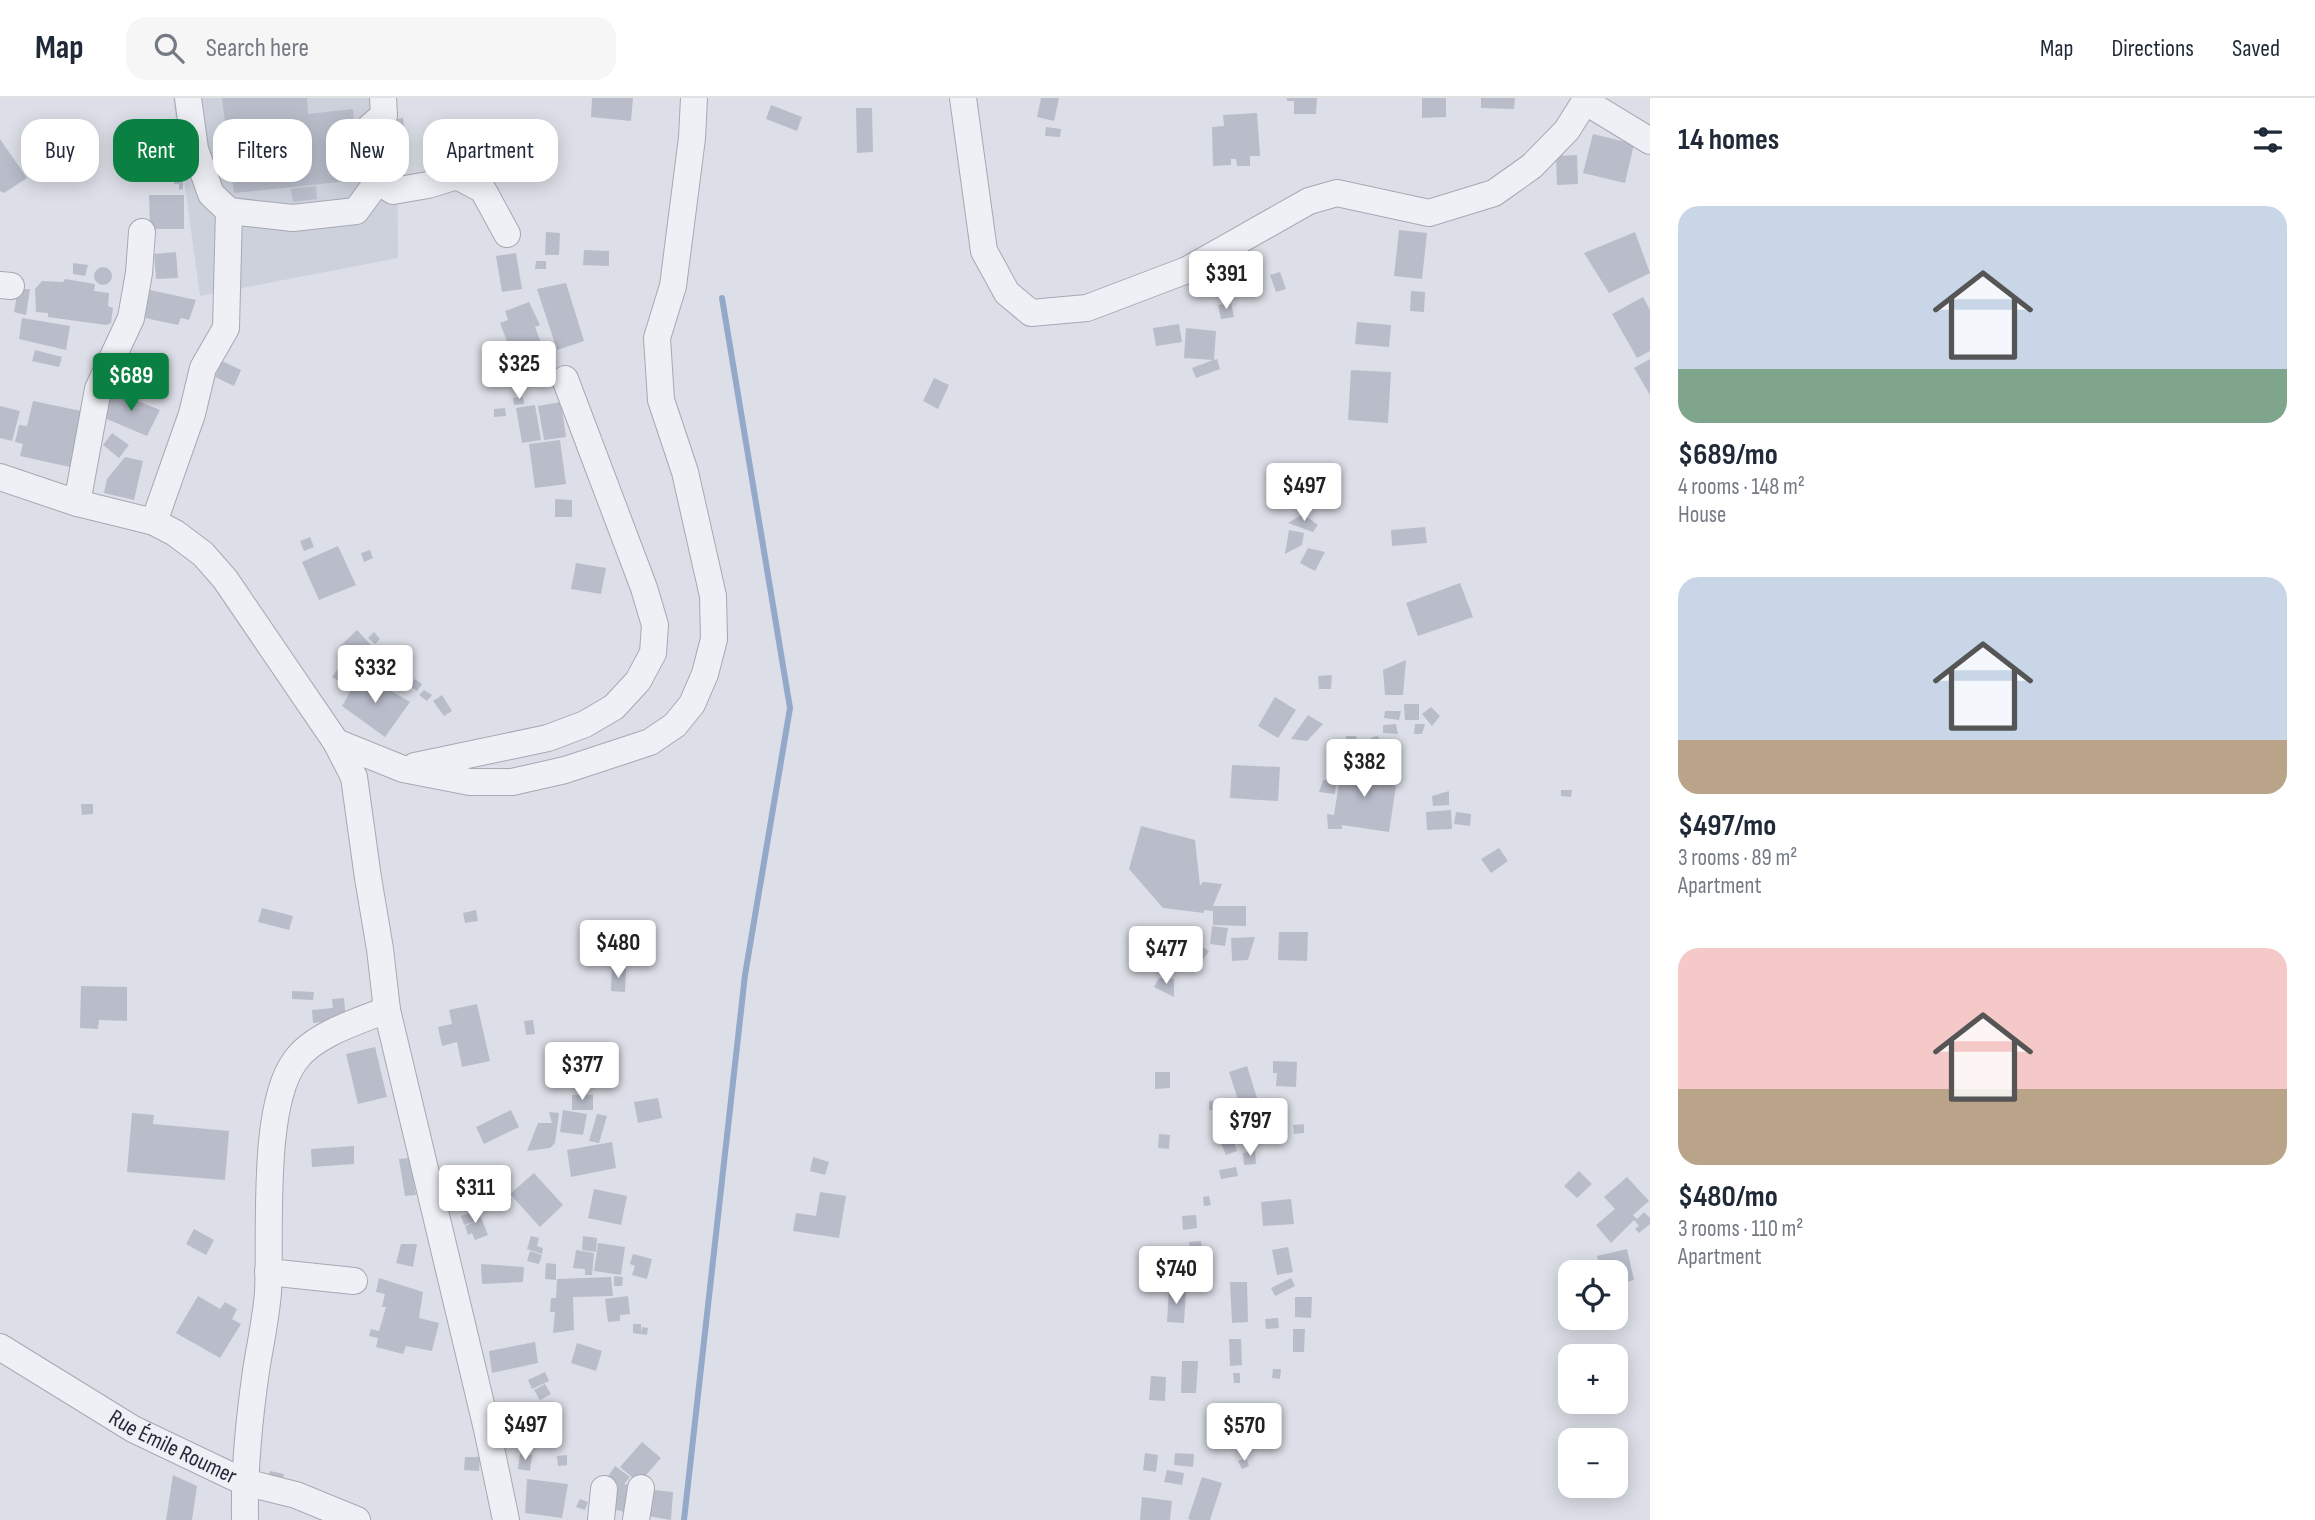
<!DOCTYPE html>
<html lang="en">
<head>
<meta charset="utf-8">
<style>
	:root { --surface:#fff; --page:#f6f6f7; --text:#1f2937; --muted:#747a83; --line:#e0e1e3; --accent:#0b8043 }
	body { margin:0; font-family:"Sofia Sans Condensed",sans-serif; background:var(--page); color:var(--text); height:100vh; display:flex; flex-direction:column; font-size:26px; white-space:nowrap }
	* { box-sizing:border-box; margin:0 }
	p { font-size:23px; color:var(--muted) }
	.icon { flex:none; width:38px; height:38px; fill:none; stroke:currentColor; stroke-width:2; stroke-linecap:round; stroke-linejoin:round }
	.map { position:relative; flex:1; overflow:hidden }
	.panel { display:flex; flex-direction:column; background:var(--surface); width:665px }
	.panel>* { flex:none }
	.top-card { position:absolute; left:21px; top:21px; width:665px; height:63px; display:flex; gap:14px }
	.controls { position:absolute; left:1558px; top:1162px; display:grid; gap:14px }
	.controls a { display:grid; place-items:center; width:70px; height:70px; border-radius:14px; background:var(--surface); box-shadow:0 4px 18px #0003; font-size:35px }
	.price { position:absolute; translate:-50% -60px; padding:0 16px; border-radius:7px; background:#fff; color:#222; font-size:23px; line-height:46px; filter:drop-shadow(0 2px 4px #0008) }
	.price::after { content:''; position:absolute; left:50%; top:42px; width:21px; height:16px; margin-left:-10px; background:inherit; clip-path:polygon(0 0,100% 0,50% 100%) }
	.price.selected { background:var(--accent); color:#fff }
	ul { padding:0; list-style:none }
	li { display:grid; align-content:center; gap:14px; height:371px; padding:0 28px }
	li span { display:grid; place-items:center; height:217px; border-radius:21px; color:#555 }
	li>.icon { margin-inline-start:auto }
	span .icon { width:126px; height:126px; fill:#fffc; stroke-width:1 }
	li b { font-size:30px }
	h2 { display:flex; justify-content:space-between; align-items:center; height:84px; padding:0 28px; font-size:30px }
	.tag { padding:0 24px; border-radius:21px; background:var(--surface); box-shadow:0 4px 18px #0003; font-size:24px; line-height:63px }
	.tag.selected { background:var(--accent); color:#fff }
	header { display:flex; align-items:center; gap:42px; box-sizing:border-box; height:98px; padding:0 35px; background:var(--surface); border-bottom:2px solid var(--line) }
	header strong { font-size:33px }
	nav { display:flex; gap:38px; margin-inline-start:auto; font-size:24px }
	.search { width:490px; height:63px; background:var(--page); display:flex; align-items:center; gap:18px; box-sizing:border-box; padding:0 24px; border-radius:21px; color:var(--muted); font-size:26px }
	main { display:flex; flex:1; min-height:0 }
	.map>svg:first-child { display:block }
	.built { fill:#cdd1dc }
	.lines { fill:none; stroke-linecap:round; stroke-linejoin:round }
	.stream { stroke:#94a8c9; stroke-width:6 }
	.building { fill:#b9bdca }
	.minor-casing { stroke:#a5a9b4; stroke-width:28 }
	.minor { stroke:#eef0f5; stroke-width:26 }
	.labels { text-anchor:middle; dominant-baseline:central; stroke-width:6; stroke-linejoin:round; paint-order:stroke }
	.street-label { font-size:23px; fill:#252b3d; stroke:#ebeef4 }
</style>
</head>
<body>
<header>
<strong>Map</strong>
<div class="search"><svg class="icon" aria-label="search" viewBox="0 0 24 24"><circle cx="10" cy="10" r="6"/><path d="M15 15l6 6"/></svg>Search here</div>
<nav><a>Map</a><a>Directions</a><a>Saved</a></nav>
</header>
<main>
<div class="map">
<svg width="1650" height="1422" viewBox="0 0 1650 1422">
	<rect width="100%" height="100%" fill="#dcdfe7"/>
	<path class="built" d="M173 0H397L398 160 200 198Z"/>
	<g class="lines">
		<path class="stream" d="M684 1422 745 877 790 610 722 200"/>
	</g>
	<path class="building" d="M222 0H307L308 16 353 11 354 24 342 26 349 83 234 95Z
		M592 0H633L631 23 591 19Z
		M1041 0H1059L1054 23 1037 19Z
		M1287 0H1317L1316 16H1294V3H1287Z
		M1422 0H1446V19L1422 20Z
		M1481 0H1515L1514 11 1481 10Z
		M771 7 802 19 797 33 766 21Z
		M856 10H872L873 54 857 55Z
		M1257 15 1260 58H1250V68H1237L1236 61H1231V67L1213 68 1212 29 1224 28 1223 17Z
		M403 20 408 54 403 55V60L389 62 384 23Z
		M1046 29 1061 31 1060 39 1045 38Z
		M1593 36 1634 46 1625 85 1583 75Z
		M41 39 49 44 43 52 36 46Z
		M0 41 27 80 4 95 0 93Z
		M1577 57 1578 86 1557 87 1556 58Z
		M175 81H183V91L179 92V86H174Z
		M316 88 317 101 293 104 291 91Z
		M149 97H184V131H150Z
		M1399 132 1427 135 1422 181 1394 178Z
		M546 134 560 135 559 157H545Z
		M1635 134 1650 175 1609 195 1584 155Z
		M584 152 609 153V168L583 167Z
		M176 154 178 180 156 181 154 156Z
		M516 155 522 191 502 194 496 158Z
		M536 163H546V171H535Z
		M73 165 88 167 85 178 73 176Z
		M94 178a9 9 0 1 1 18 0a9 9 0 1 1-18 0Z
		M1280 174 1286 191 1276 194 1270 177Z
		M65 181 95 186 94 193 109 195 108 208 113 210 111 225 106 227 48 219V215L36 214 35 191 42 183 63 184Z
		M566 185 584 243 557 252 537 191Z
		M18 191H30L26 217 14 214Z
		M150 192 196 202 189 222 181 220 178 227 145 220Z
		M1411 193 1425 194 1424 214 1410 213Z
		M1643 199 1650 212V253L1637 260 1612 216Z
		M529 204 540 227 535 229 550 268 521 279 500 225 508 222 505 213Z
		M1231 205 1234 219 1221 221 1218 207Z
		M22 220 70 228 66 252 19 241Z
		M1357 224 1391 227 1389 249 1355 246Z
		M1179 226 1182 244 1156 248 1153 230Z
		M1186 230 1216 233 1214 262 1217 261 1220 271 1196 280 1192 270 1213 262 1184 260Z
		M35 252 62 259 59 269 32 263Z
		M1650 261V297L1634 270Z
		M222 263 241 272 234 288 215 279Z
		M514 272 516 282H506L505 273Z
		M1351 272 1391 274 1388 325 1348 322Z
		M934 280 949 287 938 311 923 303Z
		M113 293 160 312 147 338 102 319Z
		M523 299 524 306 514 307 513 300Z
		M33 303 86 314 70 369 20 358 23 346 15 344 19 327 27 328Z
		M561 304 566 339 544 342 538 308Z
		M535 307 541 342 522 345 516 310Z
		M0 308 20 313 12 343 0 340Z
		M505 310 506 318 494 319V311Z
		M112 335 129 347 119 360 103 347Z
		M560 342 566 386 535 390 529 346Z
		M125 359 143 363 134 402 104 395 107 381Z
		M555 401 572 402V419H555Z
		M1303 416 1318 427 1313 434 1288 425Z
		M1425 429 1427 445 1392 448 1391 432Z
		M1289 432 1304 435 1302 447 1285 456Z
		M310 439 314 449 304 453 300 443Z
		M338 448 356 487 319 502 302 464Z
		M1308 450 1325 454 1315 473 1300 465Z
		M370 452 373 460 364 464 361 455Z
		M576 465 606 470 601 496 571 491Z
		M1460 485 1473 519 1418 538 1406 505Z
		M357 532 372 548 356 564 340 548Z
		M374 534 380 541 375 546 368 540Z
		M1406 562 1403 597H1385L1383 572Z
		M339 570 355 579 348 588 332 579Z
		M361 575 410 604 385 639 342 608Z
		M1332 577 1331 591H1319L1318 578Z
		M415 581 422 586 417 593 410 588Z
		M424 592 432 597 427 603 419 597Z
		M442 597 452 613 444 618 433 603Z
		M1275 599 1296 612 1278 640 1258 628Z
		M1404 606H1419V622H1405Z
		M1431 609 1440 618 1432 628 1422 616Z
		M1385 613H1401L1399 622 1384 620Z
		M1308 617 1323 626 1307 643 1291 641Z
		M1396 626 1398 636 1383 635V627Z
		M1415 626H1425L1422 636H1414Z
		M1346 638H1356L1359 649H1346Z
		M1377 638 1387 648 1371 649V640Z
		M1342 666 1398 675 1389 734 1342 727V731H1328L1327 716 1334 717Z
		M1232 667 1280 669 1278 703 1230 700Z
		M1323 682H1336L1335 696 1319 694Z
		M1561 692H1572L1571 699 1561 698Z
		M1449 693V707L1433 708 1432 698Z
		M81 706H93V716L82 717Z
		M1451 712 1452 731 1427 732 1426 714Z
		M1456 714 1471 716 1470 728 1454 726Z
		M1141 728 1195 742 1200 788 1203 784 1222 786 1213 808H1246V828L1213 827V813L1204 812V815L1163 810 1129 771Z
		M1499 750 1508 763 1491 775 1481 761Z
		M262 810 293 818 289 832 258 824Z
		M476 812 478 823 465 825 463 815Z
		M1212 828 1228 830 1225 848 1210 846Z
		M1167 829 1180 830 1178 848 1166 847Z
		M1279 834H1308L1307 863 1278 862Z
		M1255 839 1248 862 1232 863 1231 840Z
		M1191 842 1209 853 1202 863 1184 853Z
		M1159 851H1181L1180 868H1158Z
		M612 870 626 871 625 894 611 893Z
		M1159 880 1174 881V899L1154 889Z
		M81 888 127 889V923L99 922 98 931 80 930Z
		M292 893 314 894 313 902 292 901Z
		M344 900 346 922 313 925 312 912 333 910 332 901Z
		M477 906 490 963 462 969 457 944 442 948 438 929 452 926 449 912Z
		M533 922 535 936 526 937 524 923Z
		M375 949 387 999 358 1006 346 956Z
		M1273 963 1297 964 1296 989 1276 988 1277 975H1273Z
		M1247 968 1258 1003 1240 1008 1229 974Z
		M1155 974H1170V990L1155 991Z
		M572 997H593V1012H572Z
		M658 1000 662 1020 638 1025 634 1004Z
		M1209 1003H1220V1012H1209Z
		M511 1012 519 1029 484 1046 476 1029Z
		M563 1012 587 1016 583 1037 560 1034Z
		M549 1014 559 1015 555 1045 550 1050 527 1053 538 1025H552Z
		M132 1015 154 1017 153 1026 229 1033 225 1082 127 1074Z
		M597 1016 607 1018 599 1045 589 1043Z
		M1304 1026V1035L1294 1036 1293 1027Z
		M1159 1036 1170 1037 1169 1051 1158 1050Z
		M1233 1041 1237 1053 1226 1057 1221 1045Z
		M612 1044 616 1070 571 1079 567 1052Z
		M354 1048V1066L312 1069 311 1051Z
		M1255 1053 1256 1066 1244 1067 1243 1055Z
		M813 1059 829 1064 825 1077 810 1073Z
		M410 1060 416 1097 405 1098 399 1061Z
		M1236 1069 1238 1078 1221 1081 1219 1072Z
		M1579 1073 1592 1086 1577 1100 1564 1088Z
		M534 1075 563 1107 540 1129 510 1096Z
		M1627 1079 1649 1103 1633 1117 1637 1121 1644 1114 1650 1120V1126L1639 1135 1635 1131 1639 1128 1634 1122 1611 1145 1596 1127 1615 1111 1604 1099Z
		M594 1091 627 1098 621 1127 588 1120Z
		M820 1094 846 1098 839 1140 793 1133 796 1115 816 1118Z
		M1209 1098 1211 1107 1204 1108 1203 1099Z
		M1291 1101 1294 1126 1263 1128 1261 1104Z
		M478 1112 488 1137 475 1142 472 1135 468 1137 465 1128 477 1123 464 1127 461 1118Z
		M1196 1117 1197 1130 1183 1132 1182 1118Z
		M194 1131 214 1142 206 1157 186 1146Z
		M531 1138 539 1140 537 1148 543 1150 542 1156 527 1151Z
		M583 1138 597 1140 596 1154 582 1152Z
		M1201 1143 1202 1154 1190 1155 1189 1144Z
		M598 1145 625 1149 621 1177 594 1173Z
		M401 1146H417L413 1169 396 1165Z
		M1288 1149 1293 1174 1277 1177 1272 1152Z
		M1627 1151 1634 1182 1615 1187V1174H1601L1597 1158Z
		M576 1152 594 1155 592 1177H585V1171L573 1170Z
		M1159 1152H1176V1167H1158Z
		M530 1153 542 1157 539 1166 527 1163Z
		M633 1156 652 1161 647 1181 632 1177 635 1168 630 1166Z
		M546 1165 556 1166V1182L545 1181Z
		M481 1166 524 1169 523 1184 482 1186Z
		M614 1178 623 1179 622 1188H614Z
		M611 1179 613 1198 573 1199 574 1232 553 1235 555 1214H550L551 1200H556L557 1181Z
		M379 1180 423 1194 419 1220 439 1225 432 1253 406 1248 403 1256 376 1249 378 1240 369 1238 371 1231 379 1233 386 1209H382L385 1196 376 1194Z
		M1291 1180 1295 1188 1275 1198 1271 1190Z
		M1230 1184H1247L1248 1224 1232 1225Z
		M1169 1190 1186 1191 1184 1225 1167 1224Z
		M198 1198 220 1211 225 1204 237 1211 232 1221 241 1226 220 1260 176 1235Z
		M628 1198 630 1216 620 1217V1223L608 1224 605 1201Z
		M1295 1199H1312L1311 1220 1295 1219Z
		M1278 1220 1279 1230 1266 1231 1265 1221Z
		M633 1226H641V1236L642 1229 648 1230 647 1237 633 1235Z
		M1293 1231H1305L1304 1254H1293Z
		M1229 1241H1241L1242 1267 1230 1268Z
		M535 1244 538 1265 492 1275 489 1253Z
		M577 1245 602 1253 596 1273 571 1265Z
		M1182 1263H1198L1196 1295H1181Z
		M1273 1271H1281L1280 1281 1272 1280Z
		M545 1274 549 1283 532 1291 528 1282Z
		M1233 1275H1240V1285H1234Z
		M1151 1278 1166 1279 1165 1303 1149 1302Z
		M545 1286 551 1296 540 1302 534 1292Z
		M642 1344 661 1360 639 1385 620 1369Z
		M1145 1355 1158 1357 1156 1374 1143 1372Z
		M1175 1355 1194 1356 1193 1369 1174 1367Z
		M520 1356 532 1357 530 1373 518 1371Z
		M567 1357V1367L558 1368 557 1358Z
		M465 1359H480L479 1373 464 1372Z
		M1246 1360 1249 1368 1242 1371 1238 1363Z
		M615 1368 630 1379 624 1386 637 1389 630 1415 607 1410 614 1383 607 1380Z
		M1167 1372 1184 1375 1182 1387 1164 1384Z
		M270 1373 284 1376 281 1387 267 1383Z
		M173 1377 197 1388 192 1422H166Z
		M1202 1379 1222 1385 1210 1422H1191L1188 1421Z
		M527 1381 568 1386 562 1420 525 1415Z
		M645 1391 673 1394 671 1422 642 1417Z
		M1142 1399 1172 1403 1170 1422H1140Z
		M580 1401 588 1404 585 1412 576 1409Z"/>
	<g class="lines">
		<defs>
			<g id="minor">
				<path d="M383 0 384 17 370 29 378 83 393 93 428 87 457 78 483 92 507 136"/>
				<path d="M963 0 984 153 1007 195 1031 215 1087 210 1187 172 1309 103 1337 95 1429 115 1494 95 1532 68 1567 32 1587 0"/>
				<path d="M1586 4 1650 43"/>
				<path d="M229 113 293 120 356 113 378 83"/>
				<path d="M0 187 11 188"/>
				<path d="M0 379 77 405 154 424 175 435 203 456 225 481 336 644 354 679 368 780 380 851 387 912 487 1331 506 1422"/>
				<path d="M77 405 98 291 131 220 139 175 142 134"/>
				<path d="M154 424 192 316 203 270 226 230 229 113 211 96 195 51 188 0"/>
				<path d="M336 644 403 671 470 684H512L565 672 650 644 675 627 692 606 705 576 714 541 713 498 685 374 661 302 657 240 673 188 692 40 694 0"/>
				<path d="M415 668 548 640 585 626 614 609 638 583 653 555 655 527 644 490 565 281"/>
				<path d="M268 1174 354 1183"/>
				<path id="s1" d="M0 1249 133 1331 244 1384 296 1397 357 1422"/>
				<path d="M245 1422C244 1373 249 1322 256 1273 260 1247 266 1221 268 1194 271 1136 261 1009 295 963 313 937 358 923 387 912"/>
				<path d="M601 1422 604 1391"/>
				<path d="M636 1422 641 1390"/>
			</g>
		</defs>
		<use href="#minor" class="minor-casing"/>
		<use href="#minor" class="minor"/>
	</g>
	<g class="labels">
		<g class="street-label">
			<text stroke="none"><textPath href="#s1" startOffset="200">Rue Émile Roumer</textPath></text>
		</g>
	</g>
</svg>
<div class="controls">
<a><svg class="icon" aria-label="locate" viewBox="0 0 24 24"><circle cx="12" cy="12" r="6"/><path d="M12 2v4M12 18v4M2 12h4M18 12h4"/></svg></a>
<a>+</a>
<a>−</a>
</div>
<b class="price" style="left:1226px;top:213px">$391</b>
<b class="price" style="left:519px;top:303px">$325</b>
<b class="price selected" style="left:131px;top:315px">$689</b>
<b class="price" style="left:1304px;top:425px">$497</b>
<b class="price" style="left:375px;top:607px">$332</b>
<b class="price" style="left:1364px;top:701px">$382</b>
<b class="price" style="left:618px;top:882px">$480</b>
<b class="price" style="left:1166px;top:888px">$477</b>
<b class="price" style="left:582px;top:1004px">$377</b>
<b class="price" style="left:1250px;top:1060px">$797</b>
<b class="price" style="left:475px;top:1127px">$311</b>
<b class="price" style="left:1176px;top:1208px">$740</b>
<b class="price" style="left:525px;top:1364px">$497</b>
<b class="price" style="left:1244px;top:1365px">$570</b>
<div class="top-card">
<a class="tag">Buy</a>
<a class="tag selected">Rent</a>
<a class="tag">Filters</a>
<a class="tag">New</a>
<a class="tag">Apartment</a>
</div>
</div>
<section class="panel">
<h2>14 homes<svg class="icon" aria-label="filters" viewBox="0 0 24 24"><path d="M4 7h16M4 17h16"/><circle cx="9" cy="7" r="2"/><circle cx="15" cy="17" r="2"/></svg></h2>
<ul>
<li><span style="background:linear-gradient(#c9d6e8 75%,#7fa58c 0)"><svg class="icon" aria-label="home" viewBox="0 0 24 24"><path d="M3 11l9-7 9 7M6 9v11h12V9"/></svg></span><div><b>$689/mo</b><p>4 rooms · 148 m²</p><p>House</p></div></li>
<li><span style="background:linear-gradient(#c9d6e8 75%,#b9a48a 0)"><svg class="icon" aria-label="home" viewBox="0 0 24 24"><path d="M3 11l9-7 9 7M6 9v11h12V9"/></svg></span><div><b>$497/mo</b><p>3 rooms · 89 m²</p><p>Apartment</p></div></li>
<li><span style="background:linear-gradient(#f6c9c9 65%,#b9a48a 0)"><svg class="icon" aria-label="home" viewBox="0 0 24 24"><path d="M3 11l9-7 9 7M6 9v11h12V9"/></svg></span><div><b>$480/mo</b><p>3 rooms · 110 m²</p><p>Apartment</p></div></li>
</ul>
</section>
</main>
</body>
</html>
